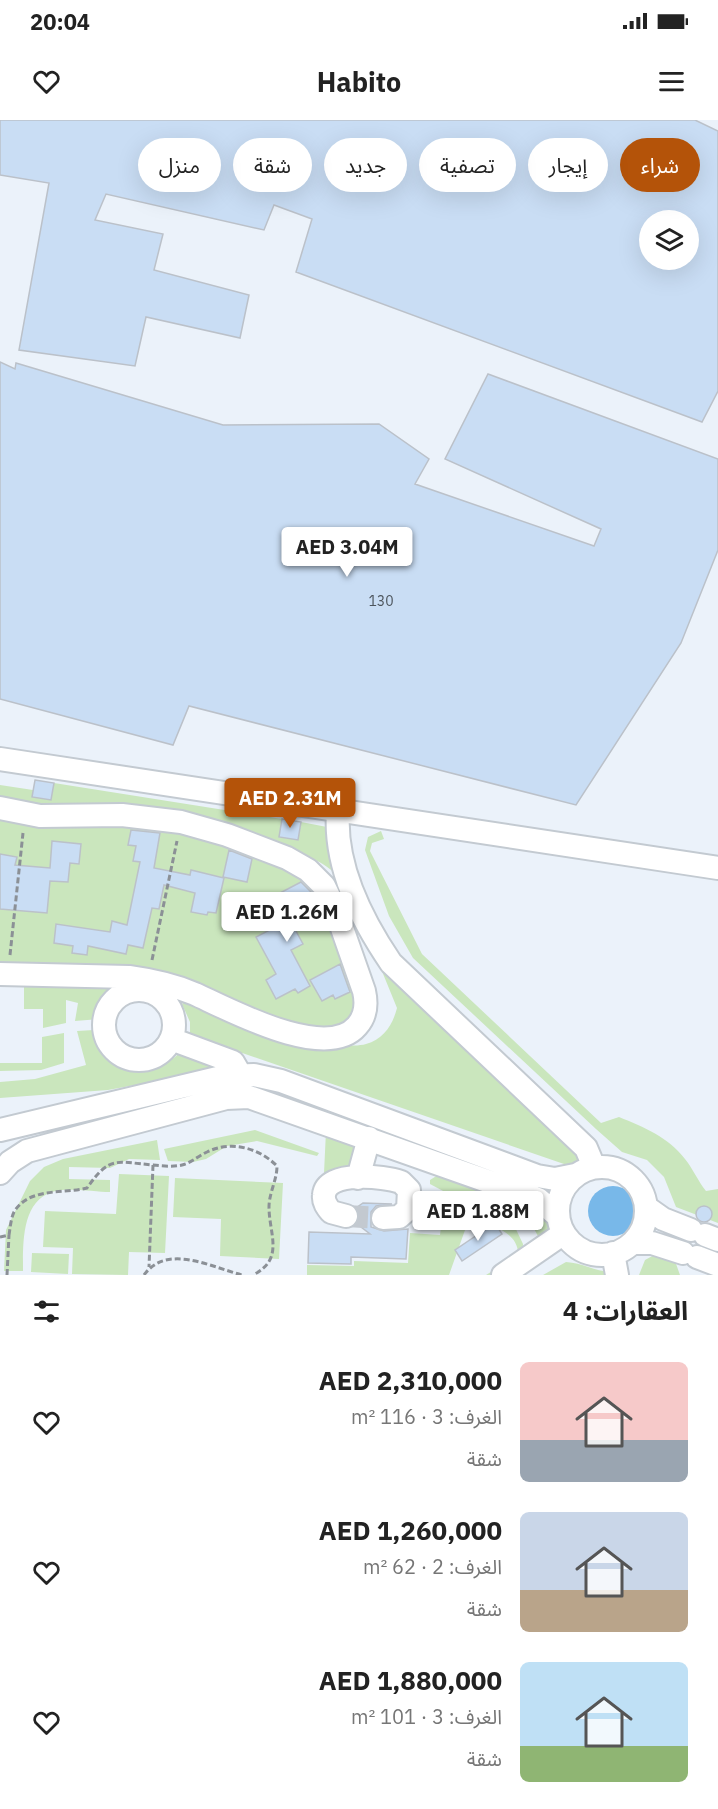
<!DOCTYPE html>
<html lang="ar">
<head>
<meta charset="utf-8">
<style>
	:root { --surface:#fff; --page:#f6f6f6; --text:#222; --muted:#767676; --accent:#b45309 }
	body { margin:0; font-family:"IBM Plex Sans","Noto Sans Arabic",sans-serif; background:var(--page); color:var(--text); direction:rtl; height:100vh; display:flex; flex-direction:column; font-size:22px; white-space:nowrap }
	* { box-sizing:border-box; margin:0 }
	p { font-size:20px; color:var(--muted) }
	.icon { flex:none; width:33px; height:33px; fill:none; stroke:currentColor; stroke-width:2; stroke-linecap:round; stroke-linejoin:round }
	.map { position:relative; height:1155px; overflow:hidden; direction:ltr }
	.panel { display:flex; flex-direction:column; background:var(--surface); flex:1 }
	.panel>* { flex:none }
	.hud { position:absolute; left:18px; top:18px; width:682px; height:54px; direction:rtl; display:flex; gap:12px }
	.tools { position:absolute; left:639px; top:90px; display:grid; gap:12px }
	.tools a { display:grid; place-items:center; width:60px; height:60px; border-radius:50%; background:var(--surface); box-shadow:0 6px 24px #0002; font-size:30px }
	.price { position:absolute; translate:-50% -51px; padding:0 14px; border-radius:6px; background:#fff; color:#222; font-size:20px; line-height:39px; filter:drop-shadow(0 2px 3px #0008) }
	.price::after { content:''; position:absolute; left:50%; top:36px; width:18px; height:14px; margin-left:-9px; background:inherit; clip-path:polygon(0 0,100% 0,50% 100%) }
	.price.selected { background:var(--accent); color:#fff }
	ul { padding:0; list-style:none }
	li { display:flex; align-items:center; gap:18px; height:150px; padding:0 30px }
	li span { display:grid; place-items:center; flex:none; width:168px; height:120px; border-radius:9px; color:#555 }
	li>.icon { margin-inline-start:auto }
	span .icon { width:72px; height:72px; fill:#fffc; stroke-width:1 }
	li b { font-size:26px }
	h2 { display:flex; justify-content:space-between; align-items:center; height:72px; padding:0 30px; font-size:26px }
	.chip { padding:0 21px; border-radius:27px; background:var(--surface); box-shadow:0 6px 24px #0002; font-size:21px; line-height:54px }
	.chip.selected { background:var(--accent); color:#fff }
	.status { display:flex; justify-content:space-between; align-items:center; height:42px; padding:0 30px; background:var(--surface); direction:ltr }
	.status svg { height:16px; fill:currentColor }
	header { display:flex; justify-content:space-between; align-items:center; height:78px; padding:0 30px; background:var(--surface); font-size:27px; font-weight:700 }
	.map>svg:first-child { display:block }
	.green { fill:#cae6bd }
	.water { fill:#78b8e9 }
	.building { fill:#c9ddf4; stroke:#bbc1c9; stroke-width:1.5; fill-rule:evenodd }
	.lines { fill:none; stroke-linecap:round; stroke-linejoin:round }
	.minor-tunnel { stroke:#c3c9d0; stroke-width:22; stroke-dasharray:22 11; stroke-linecap:butt }
	.minor-casing { stroke:#c3cad1; stroke-width:26 }
	.path { stroke:#8b9096; stroke-width:3; stroke-dasharray:6 3; stroke-linecap:butt }
	.minor { stroke:#fff; stroke-width:22 }
	.labels { text-anchor:middle; dominant-baseline:central; stroke-width:4.5; stroke-linejoin:round; paint-order:stroke }
	.number-label { font-size:14px; fill:#4c545c }
</style>
</head>
<body>
<div class="status"><b>20:04</b><svg viewBox="0 0 49 12"><path d="M0 12V9h3v3zM5 12V6h3v6zM10 12V3h3v9zM15 12V0h3v12zM26 1h20v11H26zM47 4h2v5h-2z"/></svg></div>
<header><svg class="icon" aria-label="menu" viewBox="0 0 24 24"><path d="M4 6h16M4 12h16M4 18h16"/></svg>Habito<svg class="icon" aria-label="heart" viewBox="0 0 24 24"><path d="M12 20l-8-8c-3-5 5-10 8-4 3-6 11-1 8 4z"/></svg></header>
<div class="map">
<svg width="718" height="1155" viewBox="0 0 718 1155">
	<rect width="100%" height="100%" fill="#ebf2fa"/>
	<path class="green" d="M54 663 282 699 279 717 298 720 301 702 327 707 393 847 577 1029 579 1040 573 1044H564L190 915V902L182 884 187 877C224 890 333 934 366 924 384 919 393 904 397 888L348 768C330 743 312 738 284 727L308 741 363 868 361 909 294 906 183 869 0 855V665L33 670V677L51 680Z
		M381 711 384 719 372 723 370 731 422 834 601 1003 619 997C644 1007 668 1017 685 1039 693 1049 698 1061 706 1071L718 1069V1103L676 1087 664 1057 647 1040 622 1032 596 1009 413 838 389 796 365 730 368 717Z
		M24 865H126L131 872 121 880 112 898 75 901 78 883 66 880V903L43 908V889H24Z
		M111 909C114 946 159 959 182 930L233 947 108 970 0 978V962L35 959 86 945 77 911Z
		M64 913V943L41 950 0 951V943H42V917Z
		M255 1010 319 1033 317 1036 257 1021 227 1026 206 1039 193 1042 168 1041 164 1029Z
		M326 1011 368 1032 323 1074Z
		M157 1020 160 1040 129 1039 110 1048 69 1047V1059L110 1060V1072C95 1072 65 1067 52 1072 21 1082 23 1125 23 1151H4L6 1110 30 1061 44 1047 63 1039Z
		M119 1054 169 1056 165 1133 129 1132 128 1155 72 1154 73 1128 43 1127 45 1091 116 1094Z
		M438 1055 550 1095 555 1099 553 1116H538L527 1096 513 1103 523 1124 522 1137 503 1155H486L518 1135C519 1111 489 1105 470 1096L449 1155H307V1145L354 1146V1141L408 1143 410 1113 440 1115 445 1072 430 1064V1060Z
		M175 1058 283 1063 279 1139 220 1136 221 1099 173 1097Z
		M32 1133 69 1134 68 1154 31 1152Z
		M656 1134 675 1141 680 1155H639L645 1140Z
		M566 1142C584 1143 597 1153 616 1152L617 1155H543Z"/>
	<path class="water" d="M588 1091a25 25 0 1 1 50 0a25 25 0 1 1-50 0Z"/>
	<path class="building" d="M0 0H695L718 11V271L702 302 296 152 312 99 274 85 264 110 106 74 95 100 163 114 154 150 249 175 240 218 146 197 135 246 19 230 49 63 0 55ZM650 100H688V140H650Z
		M0 242 15 249 16 243 223 305 379 304 429 339 415 364 594 426 601 409 445 339 488 254 718 339V430L681 523 576 685 189 586 173 625 0 579Z
		M35 660 54 663 51 680 32 677Z
		M282 699 301 702 298 720 279 717Z
		M131 710 160 713 154 748 190 755 191 750 224 758 216 793 208 792 207 795 191 792 195 773 164 765 159 789 152 788 143 828 128 825 126 834 88 826 87 835 72 833 73 826 54 823 56 804 110 812 112 801 127 805 140 742 133 741 136 726 128 725Z
		M52 721 81 724 79 744 70 743 68 762 50 761 47 793 0 789V734L17 737 15 745 50 748Z
		M229 730 252 739 247 762 223 757Z
		M301 762 313 774 318 785 290 800 303 824 291 830 310 866 298 873 295 869 276 879 266 860 276 854 256 817 289 800 276 775Z
		M340 844 350 872 335 879 333 875 322 881 310 860Z
		M363 1083 392 1084 376 1086 371 1092V1107L384 1111 408 1109 406 1139 351 1137V1144L308 1143 309 1112 370 1114 357 1104 359 1093 356 1088Z
		M696 1094a8 8 0 1 1 16 0a8 8 0 1 1-16 0Z
		M495 1103 502 1114 462 1141 455 1130Z"/>
	<g class="lines">
		<path class="minor-tunnel" d="M346 1096 383 1098"/>
		<defs>
			<path id="minor" d="M0 639 718 748
				M0 688 40 696 122 695 181 702 227 715 287 738 308 750 324 766 336 791 364 871C367 884 366 896 357 906 326 942 230 890 195 874 174 865 151 860 129 857L0 854
				M338 691C334 746 361 799 391 843L586 1028 594 1047
				M104 905a35 35 0 1 1 70 0a35 35 0 1 1-70 0Z
				M171 919 233 942 240 954
				M0 1010 226 956 254 955 281 961 537 1056 555 1059 575 1055
				M558 1091a44 44 0 1 1 88 0a44 44 0 1 1-88 0Z
				M0 1053 10 1042 27 1031 226 978 249 977 538 1079 558 1096
				M358 1058 369 1018
				M646 1087 663 1099 691 1110
				M346 1096 331 1092C327 1087 323 1082 324 1075 326 1050 384 1056 401 1062L409 1070 408 1089 399 1097 383 1098
				M705 1115 718 1120
				M632 1123H652L683 1133
				M613 1133 617 1155
				M697 1137 718 1145
				M503 1155 564 1113"/>
		</defs>
		<use href="#minor" class="minor-casing"/>
		<path class="path" d="M10 835 23 713
			M152 840 177 721
			M153 1045C162 1046 173 1047 182 1045 191 1043 198 1036 207 1032 231 1020 259 1028 277 1046 277 1060 269 1073 269 1087 269 1114 285 1139 253 1155
			M0 1117 9 1115C10 1109 11 1098 14 1092 29 1067 63 1074 87 1068 110 1035 116 1042 153 1045L149 1147
			M7 1155 9 1115
			M144 1155C167 1123 211 1147 242 1155"/>
		<use href="#minor" class="minor"/>
	</g>
	<g class="labels">
		<g class="number-label">
			<text x="381" y="481">130</text>
		</g>
	</g>
</svg>
<div class="tools">
<a><svg class="icon" aria-label="layers" viewBox="0 0 24 24"><path d="M12 4l9 5-9 5-9-5zM3 14l9 5 9-5"/></svg></a>
</div>
<b class="price" style="left:347px;top:458px">AED 3.04M</b>
<b class="price selected" style="left:290px;top:709px">AED 2.31M</b>
<b class="price" style="left:287px;top:823px">AED 1.26M</b>
<b class="price" style="left:478px;top:1122px">AED 1.88M</b>
<div class="hud">
<a class="chip selected">شراء</a>
<a class="chip">إيجار</a>
<a class="chip">تصفية</a>
<a class="chip">جديد</a>
<a class="chip">شقة</a>
<a class="chip">منزل</a>
</div>
</div>
<section class="panel">
<h2>العقارات: 4<svg class="icon" aria-label="filters" viewBox="0 0 24 24"><path d="M4 7h16M4 17h16"/><circle cx="9" cy="7" r="2"/><circle cx="15" cy="17" r="2"/></svg></h2>
<ul>
<li><span style="background:linear-gradient(#f6c9c9 65%,#9aa5b1 0)"><svg class="icon" aria-label="home" viewBox="0 0 24 24"><path d="M3 11l9-7 9 7M6 9v11h12V9"/></svg></span><div><b>AED 2,310,000</b><p>الغرف: 3 · 116 m²</p><p>شقة</p></div><svg class="icon" aria-label="heart" viewBox="0 0 24 24"><path d="M12 20l-8-8c-3-5 5-10 8-4 3-6 11-1 8 4z"/></svg></li>
<li><span style="background:linear-gradient(#c9d6e8 65%,#b9a48a 0)"><svg class="icon" aria-label="home" viewBox="0 0 24 24"><path d="M3 11l9-7 9 7M6 9v11h12V9"/></svg></span><div><b>AED 1,260,000</b><p>الغرف: 2 · 62 m²</p><p>شقة</p></div><svg class="icon" aria-label="heart" viewBox="0 0 24 24"><path d="M12 20l-8-8c-3-5 5-10 8-4 3-6 11-1 8 4z"/></svg></li>
<li><span style="background:linear-gradient(#bfe0f5 70%,#8fb573 0)"><svg class="icon" aria-label="home" viewBox="0 0 24 24"><path d="M3 11l9-7 9 7M6 9v11h12V9"/></svg></span><div><b>AED 1,880,000</b><p>الغرف: 3 · 101 m²</p><p>شقة</p></div><svg class="icon" aria-label="heart" viewBox="0 0 24 24"><path d="M12 20l-8-8c-3-5 5-10 8-4 3-6 11-1 8 4z"/></svg></li>
</ul>
</section>
</body>
</html>
